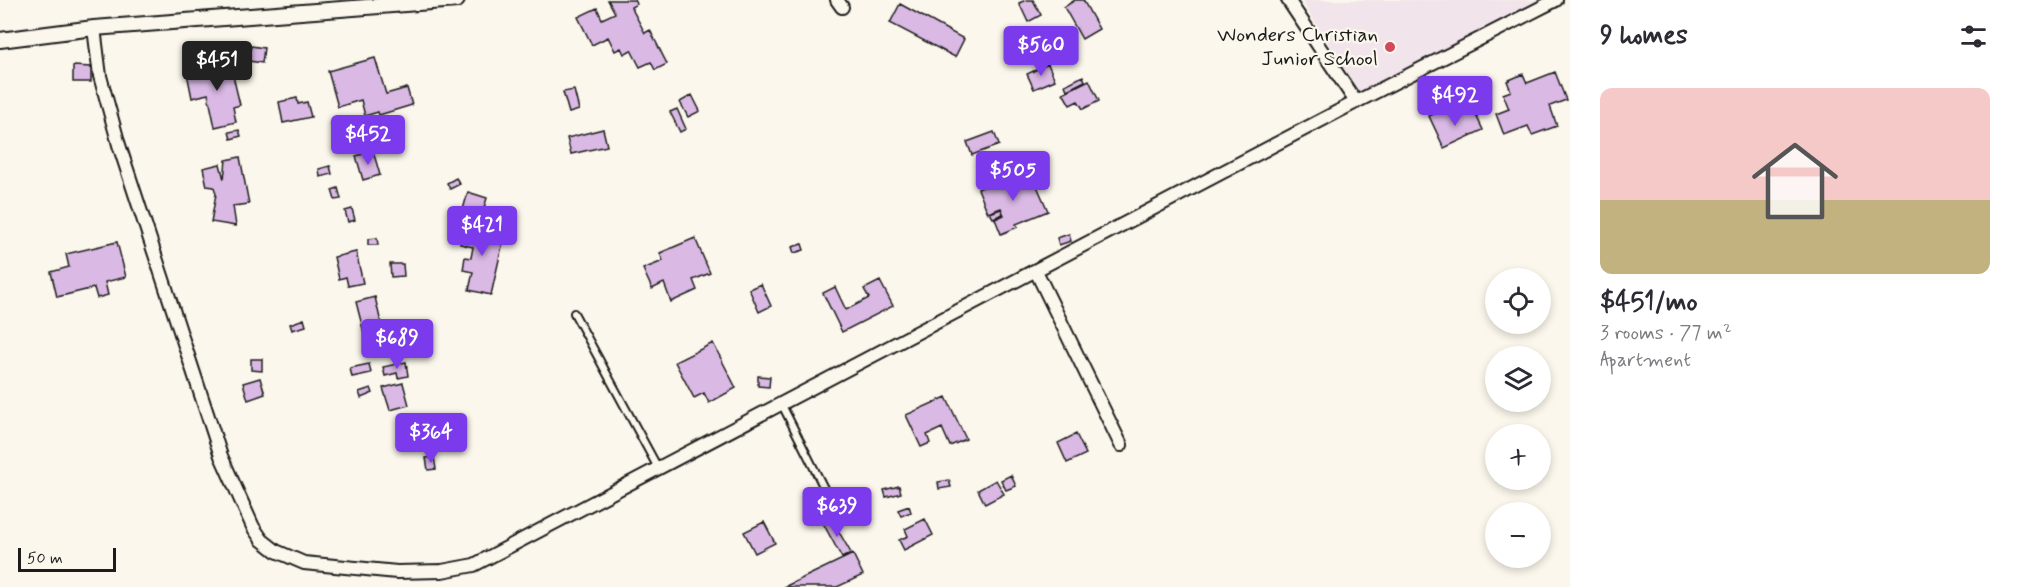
<!DOCTYPE html>
<html lang="en">
<head>
<meta charset="utf-8">
<style>
	:root { --surface:#fff; --page:#f2f2f3; --text:#2b2b33; --muted:#7c7c81; --accent:#7c3aed }
	body { margin:0; font-family:Mynerve,sans-serif; background:var(--page); color:var(--text); height:100vh; display:flex; flex-direction:column; font-size:22px; white-space:nowrap }
	* { box-sizing:border-box; margin:0 }
	p { font-size:20px; color:var(--muted) }
	.icon { flex:none; width:33px; height:33px; fill:none; stroke:currentColor; stroke-width:2; stroke-linecap:round; stroke-linejoin:round }
	.map { position:relative; flex:1; overflow:hidden }
	.drawer { display:flex; flex-direction:column; background:var(--surface); width:450px }
	.drawer>* { flex:none }
	.fabs { position:absolute; left:1485px; top:268px; display:grid; gap:12px }
	.fabs a { display:grid; place-items:center; width:66px; height:66px; border-radius:50%; background:var(--surface); box-shadow:0 3px 9px #0003; font-size:30px }
	.scale { position:absolute; left:18px; bottom:15px; width:98px; box-sizing:border-box; padding-left:6px; border:3px solid #1c1c1c; border-top:0; font-size:16px; line-height:21px; white-space:nowrap; color:#1c1c1c; -webkit-text-stroke:4px #fbf7ec; paint-order:stroke }
	.price { position:absolute; translate:-50% -51px; padding:0 14px; border-radius:6px; background:var(--accent); color:#fff; font-size:20px; line-height:39px; filter:drop-shadow(0 2px 3px #0008) }
	.price::after { content:''; position:absolute; left:50%; top:36px; width:18px; height:14px; margin-left:-9px; background:inherit; clip-path:polygon(0 0,100% 0,50% 100%) }
	.price.selected { background:#222; color:#fff }
	ul { padding:0; list-style:none }
	li { display:grid; align-content:center; gap:12px; height:318px; padding:0 30px }
	li span { display:grid; place-items:center; height:186px; border-radius:12px; color:#555 }
	li>.icon { margin-inline-start:auto }
	span .icon { width:108px; height:108px; fill:#fffc; stroke-width:1 }
	li b { font-size:26px }
	h2 { display:flex; justify-content:space-between; align-items:center; height:72px; padding:0 30px; font-size:26px }
	main { display:flex; flex:1; min-height:0 }
	.map>svg:first-child { display:block }
	.built { fill:#f1e4ea }
	.building { fill:#dab9e5; stroke:#1c1c1c; stroke-width:1.5 }
	.lines { fill:none; stroke-linecap:round; stroke-linejoin:round }
	.service-casing { stroke:#1c1c1c; stroke-width:10 }
	.minor-casing { stroke:#1c1c1c; stroke-width:16 }
	.tertiary-casing { stroke:#1c1c1c; stroke-width:18 }
	.service { stroke:#fbf7ec; stroke-width:6 }
	.minor { stroke:#fbf7ec; stroke-width:12 }
	.tertiary { stroke:#fbf7ec; stroke-width:14 }
	.poi-dot { fill:#d1495b; stroke:#fbf7ec; stroke-width:2 }
	.labels { text-anchor:middle; dominant-baseline:central; stroke-width:4.5; stroke-linejoin:round; paint-order:stroke }
	.poi-label { font-size:21px; fill:#1c1c1c; stroke:#fbf7ec; text-anchor:end }
</style>
</head>
<body>
<main>
<div class="map">
<svg width="1570" height="587" viewBox="0 0 1570 587">
	<rect width="100%" height="100%" fill="#fbf7ec"/>
	<filter id="ink" filterUnits="userSpaceOnUse"><feTurbulence type="fractalNoise" baseFrequency=".0167" numOctaves="2"/><feDisplacementMap in="SourceGraphic" scale="12" xChannelSelector="R" yChannelSelector="G"/><feConvolveMatrix kernelMatrix="1 2 1 2 8 2 1 2 1" color-interpolation-filters="sRGB"/></filter>
	<g filter="url(#ink)">
		<path class="built" d="M1301 0H1538L1360 94Z"/>
		<path class="building" d="M608 0H635L637 4 631 7 645 33 650 30 667 64 655 70 651 62 640 67 631 50 624 54 621 48 615 51 608 37 592 45 578 17 597 8 602 19 615 13Z
			M1026 0H1033L1041 15 1028 22 1019 3Z
			M1075 0H1083L1099 29 1082 39 1064 7Z
			M900 4 964 39 955 57 890 23Z
			M251 46 264 48 262 63 249 61Z
			M375 58 386 94 407 88 412 105 379 115 378 112 365 116 361 100 338 107 328 71Z
			M230 63 240 105 233 107 236 122 215 127 208 94 192 98 187 73Z
			M1048 64 1055 80 1034 89 1027 74Z
			M73 66 91 67V82H73Z
			M1555 72 1566 100 1550 106 1557 126 1532 135 1528 126 1504 135 1496 114 1509 109 1503 94 1511 91 1507 81 1523 74 1527 83Z
			M1083 76 1085 81 1067 90 1065 85Z
			M1089 80 1099 101 1083 109 1078 101 1070 105 1063 93Z
			M1485 86 1490 102 1480 105 1475 89Z
			M574 90 579 110 569 113 563 92Z
			M692 95 700 111 688 117 680 102Z
			M297 98 298 104 307 102 311 117 283 123 279 102Z
			M1448 107 1454 120 1474 111 1483 130 1444 148 1429 116Z
			M677 109 686 129 680 132 670 112Z
			M340 121 342 128 332 130 331 123Z
			M603 129 607 146 571 154 567 138Z
			M239 130 241 136 231 139 229 132Z
			M994 132 999 145 972 155 967 142Z
			M373 151 380 175 363 180 356 156Z
			M240 157 249 204 233 206 236 226 211 222 216 194 214 187 207 186 203 168 220 164 224 179 226 160Z
			M330 166 332 174 320 177 319 169Z
			M1009 176 1013 185 1033 177 1048 211 1016 224 1018 227 1001 234 995 219 1004 215 1001 208 988 213 978 189Z
			M456 178 460 184 450 189 447 183Z
			M338 188 341 199 335 200 332 190Z
			M468 192 487 198 481 218 462 213Z
			M352 209 355 220 348 222 345 211Z
			M1001 209 1003 214 993 218 990 213Z
			M464 224 505 233 491 295 469 290 473 272 463 270 465 257 471 258 473 247 460 244Z
			M1069 234 1071 241 1059 245 1057 238Z
			M377 238 378 245H368V239Z
			M695 238 710 273 693 280 697 290 671 302 664 283 652 289 643 269 663 261 660 253Z
			M117 242 126 277 105 282 108 295 97 298 94 288 57 297 51 272 69 267 66 254Z
			M802 244 804 250 794 253 792 247Z
			M356 252 363 283 348 286 346 277 339 279 334 257Z
			M390 264H403L404 276 391 277Z
			M880 281 893 306 842 332 823 293 835 287 846 310 869 298 864 289Z
			M761 284 771 306 759 312 749 289Z
			M375 297 384 336 366 341 356 302Z
			M304 319 306 326 292 330 290 324Z
			M713 343 736 388 709 403 704 393 694 398 675 362Z
			M251 359H262V371L251 370Z
			M406 362 408 376 398 378 397 373 385 376 383 367Z
			M369 364 371 373 352 377 350 368Z
			M758 376 770 377 769 387 758 386Z
			M260 378 265 394 248 400 243 383Z
			M403 383 409 405 390 410 383 388Z
			M371 388 373 393 361 398 359 392Z
			M946 397 966 439 950 446 942 428 927 435 930 443 921 447 906 415Z
			M1076 434 1086 454 1067 463 1058 443Z
			M434 457 436 469 428 470 426 458Z
			M1011 475 1016 486 1006 490 1001 480Z
			M949 480 951 487 939 489 938 482Z
			M996 480 1004 494 985 504 978 490Z
			M899 486 901 493 886 497 884 490Z
			M909 506 911 512 901 516 898 510Z
			M831 518 851 553 842 558 823 523Z
			M925 519 933 535 904 550 899 540 908 536 905 529Z
			M764 522 775 543 755 553 744 532Z
			M853 554 863 575 837 587H784Z"/>
		<g class="lines">
			<defs>
				<path id="service" d="M574 313 658 468
					M781 403 831 502"/>
				<path id="minor" d="M837 0 842 7
					M1288 0 1356 102
					M94 28 100 76 119 145 221 456 253 527 262 540 276 551 304 563 397 572 442 571 474 565 1356 102 1556 0
					M1036 271 1121 445"/>
				<path id="tertiary" d="M0 40 94 28 457 0"/>
			</defs>
			<use href="#service" class="service-casing"/>
			<use href="#minor" class="minor-casing"/>
			<use href="#tertiary" class="tertiary-casing"/>
			<use href="#service" class="service"/>
			<use href="#minor" class="minor"/>
			<use href="#tertiary" class="tertiary"/>
		</g>
	</g>
	<circle class="poi-dot" cx="1390" cy="47" r="6"/>
	<g class="labels">
		<g class="poi-label">
			<text x="1378" y="35">Wonders Christian<tspan x="1378" dy="24">Junior School</tspan></text>
		</g>
	</g>
</svg>
<div class="fabs">
<a><svg class="icon" aria-label="locate" viewBox="0 0 24 24"><circle cx="12" cy="12" r="6"/><path d="M12 2v4M12 18v4M2 12h4M18 12h4"/></svg></a>
<a><svg class="icon" aria-label="layers" viewBox="0 0 24 24"><path d="M12 4l9 5-9 5-9-5zM3 14l9 5 9-5"/></svg></a>
<a>+</a>
<a>−</a>
</div>
<div class="scale">50 m</div>
<b class="price" style="left:1041px;top:77px">$560</b>
<b class="price selected" style="left:217px;top:92px">$451</b>
<b class="price" style="left:1455px;top:127px">$492</b>
<b class="price" style="left:368px;top:166px">$452</b>
<b class="price" style="left:1013px;top:202px">$505</b>
<b class="price" style="left:482px;top:257px">$421</b>
<b class="price" style="left:397px;top:370px">$689</b>
<b class="price" style="left:431px;top:464px">$364</b>
<b class="price" style="left:837px;top:538px">$639</b>
</div>
<section class="drawer">
<h2>9 homes<svg class="icon" aria-label="filters" viewBox="0 0 24 24"><path d="M4 7h16M4 17h16"/><circle cx="9" cy="7" r="2"/><circle cx="15" cy="17" r="2"/></svg></h2>
<ul>
<li><span style="background:linear-gradient(#f6c9c9 60%,#c2b280 0)"><svg class="icon" aria-label="home" viewBox="0 0 24 24"><path d="M3 11l9-7 9 7M6 9v11h12V9"/></svg></span><div><b>$451/mo</b><p>3 rooms · 77 m²</p><p>Apartment</p></div></li>
</ul>
</section>
</main>
</body>
</html>
